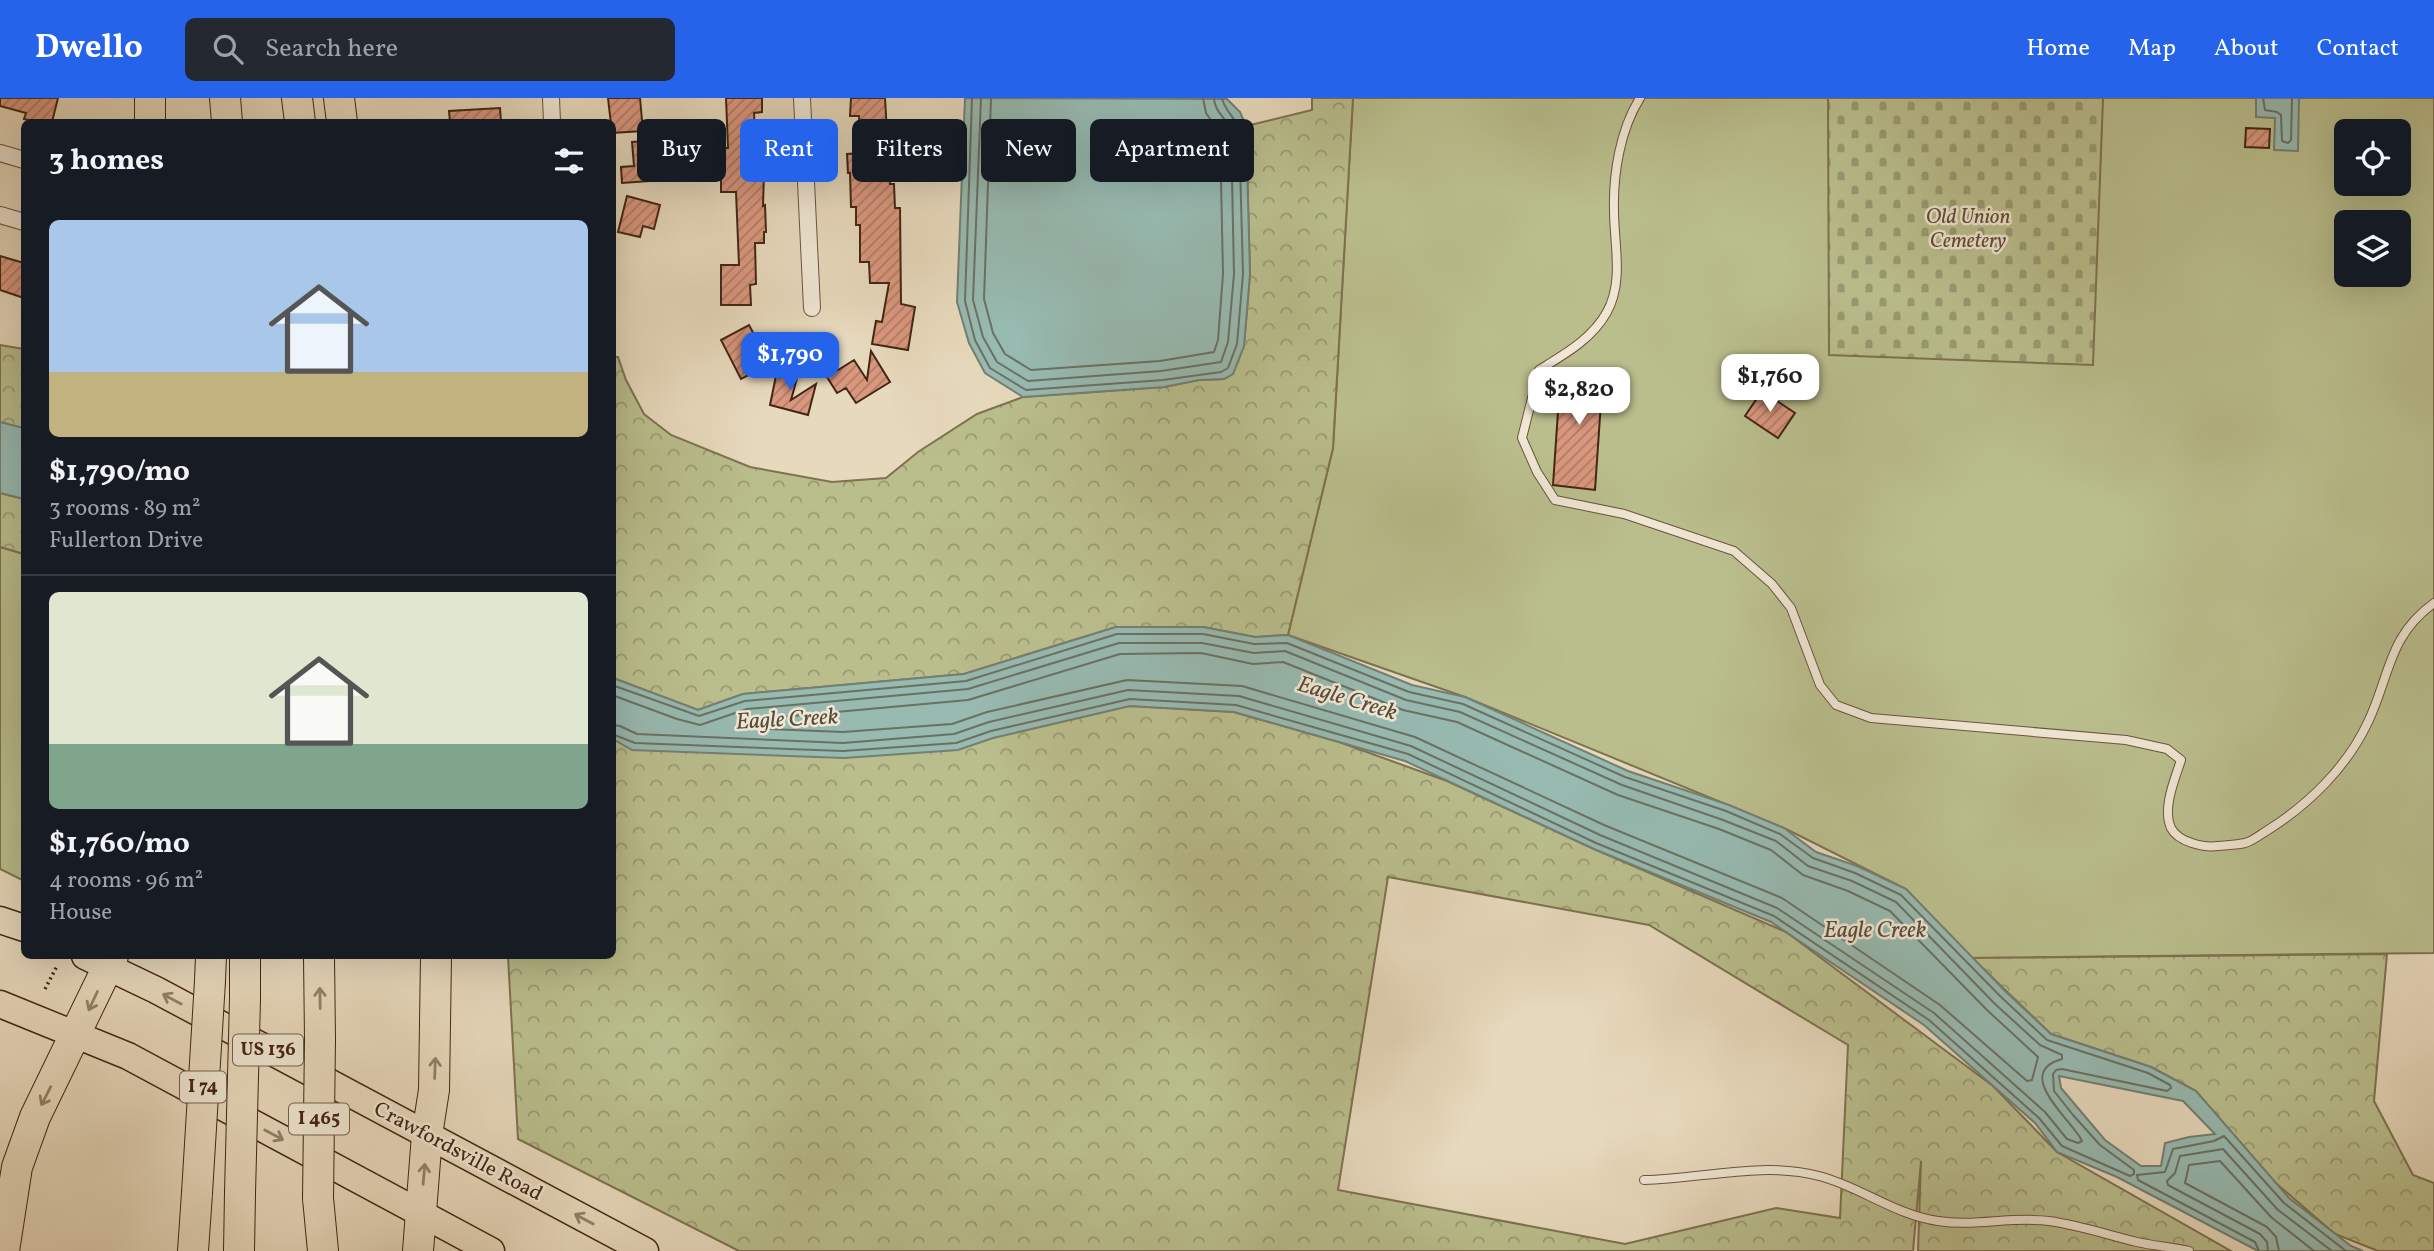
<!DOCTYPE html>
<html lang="en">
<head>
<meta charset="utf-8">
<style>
	:root { --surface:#171b24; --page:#242831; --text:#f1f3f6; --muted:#9ea1a6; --line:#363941; --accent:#2563eb }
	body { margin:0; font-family:Vollkorn,serif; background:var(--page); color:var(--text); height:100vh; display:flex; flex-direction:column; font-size:26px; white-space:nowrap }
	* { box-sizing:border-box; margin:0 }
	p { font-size:23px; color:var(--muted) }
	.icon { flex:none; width:38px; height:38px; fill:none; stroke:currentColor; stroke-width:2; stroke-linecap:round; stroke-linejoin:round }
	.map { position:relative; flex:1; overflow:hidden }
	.details { position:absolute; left:21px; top:21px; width:595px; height:840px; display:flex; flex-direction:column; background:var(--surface); border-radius:10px; box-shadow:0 7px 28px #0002 }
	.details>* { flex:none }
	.hud { position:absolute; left:637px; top:21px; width:665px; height:63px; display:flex; gap:14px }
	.buttons { position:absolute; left:2334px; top:21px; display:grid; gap:14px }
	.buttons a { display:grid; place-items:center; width:77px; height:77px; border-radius:10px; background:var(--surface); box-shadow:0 7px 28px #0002; font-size:35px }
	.price { position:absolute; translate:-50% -60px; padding:0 16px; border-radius:14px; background:#fff; color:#222; font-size:23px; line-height:46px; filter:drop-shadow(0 2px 4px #0008) }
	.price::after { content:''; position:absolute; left:50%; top:42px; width:21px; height:16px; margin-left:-10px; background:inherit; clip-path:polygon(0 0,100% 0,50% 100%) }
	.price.selected { background:var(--accent); color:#fff }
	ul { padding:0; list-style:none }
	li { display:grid; align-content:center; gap:14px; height:371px; padding:0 28px }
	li+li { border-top:2px solid var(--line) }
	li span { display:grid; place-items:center; height:217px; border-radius:10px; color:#555 }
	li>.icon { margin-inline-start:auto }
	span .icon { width:126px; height:126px; fill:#fffc; stroke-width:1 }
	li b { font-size:30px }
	h2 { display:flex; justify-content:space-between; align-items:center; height:84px; padding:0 28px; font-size:30px }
	.tag { padding:0 24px; border-radius:10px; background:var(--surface); box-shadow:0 7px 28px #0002; font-size:24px; line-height:63px }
	.tag.selected { background:var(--accent); color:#fff }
	header { display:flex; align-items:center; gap:42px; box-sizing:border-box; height:98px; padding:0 35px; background:var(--accent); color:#fff }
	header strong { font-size:33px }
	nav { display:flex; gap:38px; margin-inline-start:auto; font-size:24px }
	.search { width:490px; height:63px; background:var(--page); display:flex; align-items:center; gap:18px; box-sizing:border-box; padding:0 24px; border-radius:10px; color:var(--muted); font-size:26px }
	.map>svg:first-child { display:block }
	.green { fill:#babe8d; stroke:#7e7250; stroke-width:2; fill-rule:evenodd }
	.forest { fill:url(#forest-crowns); stroke:#7e7250; stroke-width:2; fill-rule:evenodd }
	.cemetery { fill:url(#cemetery-stones); stroke:#7e7250; stroke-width:2 }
	.water { fill:#97bab1; stroke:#757f72; stroke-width:2; fill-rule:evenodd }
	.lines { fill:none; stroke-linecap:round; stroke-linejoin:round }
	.shore { stroke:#6c7062; stroke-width:2 }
	.building { fill:url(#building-hatch); stroke:#422613; stroke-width:2 }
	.service-casing { stroke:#6b533d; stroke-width:10 }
	.minor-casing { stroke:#6b533d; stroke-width:18 }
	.primary-casing { stroke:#422613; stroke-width:29 }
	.motorway-casing { stroke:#422613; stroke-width:32 }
	.path { stroke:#422613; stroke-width:3.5; stroke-dasharray:2 3.5; stroke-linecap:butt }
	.service { stroke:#efe6d3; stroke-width:8 }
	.minor { stroke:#efe6d3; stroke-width:16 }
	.primary { stroke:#e7d9bc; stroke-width:26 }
	.motorway { stroke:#e7d9bc; stroke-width:30 }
	.motorway-bridge-casing { stroke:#422613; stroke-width:32; stroke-linecap:butt }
	.motorway-bridge { stroke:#e7d9bc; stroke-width:30 }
	.oneway { stroke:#948068 }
	.labels { text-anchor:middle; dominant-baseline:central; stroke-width:5; stroke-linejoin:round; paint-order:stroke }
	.shield { fill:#efe6d3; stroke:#76604d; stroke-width:2 }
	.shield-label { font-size:19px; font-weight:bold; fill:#422613 }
	.park-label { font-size:21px; font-style:italic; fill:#604c32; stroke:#efe6d3 }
	.street-label { font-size:21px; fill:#422613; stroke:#efe6d3 }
	.water-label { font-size:23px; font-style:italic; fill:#574b3a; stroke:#efe6d3 }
</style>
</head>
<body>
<header>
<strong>Dwello</strong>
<div class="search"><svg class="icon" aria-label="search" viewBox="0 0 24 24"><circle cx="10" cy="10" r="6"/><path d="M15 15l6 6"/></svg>Search here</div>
<nav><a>Home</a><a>Map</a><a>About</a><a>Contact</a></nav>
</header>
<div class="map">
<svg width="2434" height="1153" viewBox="0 0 2434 1153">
	<defs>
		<pattern id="forest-crowns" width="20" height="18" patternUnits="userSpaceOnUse" patternTransform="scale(1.75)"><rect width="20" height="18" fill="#babe8d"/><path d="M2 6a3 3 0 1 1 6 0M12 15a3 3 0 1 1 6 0" fill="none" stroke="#999a72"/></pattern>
		<pattern id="cemetery-stones" width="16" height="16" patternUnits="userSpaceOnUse" patternTransform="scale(1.75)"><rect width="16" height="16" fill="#babe8d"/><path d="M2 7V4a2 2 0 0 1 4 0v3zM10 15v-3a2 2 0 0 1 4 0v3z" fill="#999a72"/></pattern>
		<pattern id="building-hatch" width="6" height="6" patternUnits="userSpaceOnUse" patternTransform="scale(1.75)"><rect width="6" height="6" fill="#d9977e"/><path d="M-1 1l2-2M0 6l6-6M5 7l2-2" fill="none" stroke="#b27b66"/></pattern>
	</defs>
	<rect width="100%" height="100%" fill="#e7d9bc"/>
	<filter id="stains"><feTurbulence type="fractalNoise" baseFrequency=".00286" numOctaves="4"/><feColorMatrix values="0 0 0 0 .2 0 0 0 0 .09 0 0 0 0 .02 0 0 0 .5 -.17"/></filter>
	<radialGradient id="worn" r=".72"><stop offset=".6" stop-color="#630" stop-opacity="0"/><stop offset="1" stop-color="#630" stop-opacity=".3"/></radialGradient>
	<path class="green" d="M1353 0H2434V855L1972 860 1906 791 1784 730 1465 599 1288 537 1333 350ZM2347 33H2399V86H2347ZM2347 124H2399V177H2347Z
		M0 449 24 456V783L0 771Z"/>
	<path class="forest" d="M1312 0H1353L1333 350 1288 537 1255 539 1203 529H1116L964 576 743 596 698 612 613 580 612 259H618L626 282 644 316 671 337 750 369 832 384 886 380 918 354 977 316 1023 299 1164 289 1199 282 1224 281 1237 266 1244 247 1250 176 1246 28 1312 12Z
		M0 247 24 251V331L0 326Z
		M0 395 24 401V456L0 449Z
		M1130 608 1234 614 1339 644 1447 683 1594 751 1786 834 1993 988 2057 1054 2231 1153H1918L1921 1063 1913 1153H739L518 1041 508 858H612L613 640ZM1388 779 1649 827 1848 947 1840 1120 1776 1110 1625 1146 1338 1092Z
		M2387 856 2374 1003 2413 1077 2434 1085V1153H2378L2335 1136 2271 1081 2196 993 2151 969 2051 936 1972 860Z"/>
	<path class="cemetery" d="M1828 0H2103L2093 267 1829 257Z"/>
	<path class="water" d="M965 0 1227 1 1240 14 1246 28 1250 176 1244 248 1233 276 1224 281 1199 282 1164 289 1023 299 985 275 969 245 957 204Z
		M2256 0H2299L2298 53 2274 52 2275 20 2256 19Z
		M0 324 24 330V401L0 395Z
		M1116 529H1203L1255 539 1288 537 1412 587 1465 599 1628 673 1729 707 1784 730 1816 754 1857 768 1906 791 2005 893 2051 936 2151 969 2196 993 2289 1100 2351 1148 2363 1153H2258L2117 1079 2057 1054 2035 1025 1924 927 1771 824 1594 751 1405 663 1339 644 1234 614 1130 608 993 640 958 652 844 660 632 652 613 641V580L698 612 743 596 964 576ZM2059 978 2183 1003 2215 1036 2189 1039 2165 1045 2161 1068H2141L2105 1042 2061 990Z"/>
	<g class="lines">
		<path class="shore" d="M972 0 965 203 975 242 990 270 1026 292 1163 282 1221 274 1228 270 1237 246 1243 176 1239 30C1235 20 1223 10 1222 0
			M981 0 973 202 983 239 997 264 1028 283 1161 273 1221 264 1228 244 1234 176 1231 32C1226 20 1214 13 1214 0
			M991 0 984 201 993 235 1005 256 1031 272 1160 263 1214 254 1218 242 1223 176 1220 35 1206 15 1203 0
			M2263 0 2265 12 2277 14 2281 17 2282 43 2288 45 2291 42 2292 0
			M1201 555 1253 566 1283 564 1403 612 1457 624 1618 697 1719 731 1771 752 1803 777 1848 793 1890 813 1987 912 2038 959 2032 982 2027 983 1940 907 1782 800 1604 727 1415 639 1242 588 1127 582 987 614 952 626 843 634 744 630 741 627 742 624 749 622 968 602 1120 556Z
			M612 587 699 618 745 603 966 583 1117 536H1203L1254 546 1287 545 1409 594 1463 606 1625 679 1726 713 1780 736 1813 760 1855 775 1901 797 2000 898 2047 942 2148 975 2170 987 2171 990 2167 993 2062 971 2056 972 2053 976 2054 993 2073 1017 2100 1047 2134 1072V1076L2130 1078 2062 1048 2039 1020 1929 922 1774 818 1596 745 1408 656 1341 637 1236 607 1130 601 991 633 956 645 843 653 635 645 612 636
			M612 597 677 621 700 627 747 611 968 591 1119 545H1202L1254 555 1285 553 1406 602 1460 614 1622 687 1723 722 1776 743 1808 768 1852 783 1896 804 1994 905 2040 947 2062 957V961C2011 975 2074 1024 2082 1043L2078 1045 2067 1041 2045 1014 1934 915 1777 810 1600 737 1411 648 1239 598 1128 592 989 624 954 636 843 645 637 636 620 628 612 627
			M2259 1153 2255 1144 2138 1082 2137 1077 2165 1074 2173 1051 2214 1043 2224 1038 2284 1105 2346 1153
			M2268 1153 2267 1144 2260 1136 2168 1087 2167 1083 2175 1075 2180 1058 2223 1051 2278 1112 2332 1153
			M2279 1153 2276 1139 2267 1129 2185 1085 2189 1067 2220 1063 2271 1119 2314 1153"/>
	</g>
	<path class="building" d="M0 0H58L52 24H37L24 21 26 15 0 8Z
		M608 0H640L643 33 612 35Z
		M726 0H762V14L754 15 755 35H751L750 74H764L763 108 765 107 766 134H764V145H755L756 186 750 187 751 207H721V167H739L736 94H721V50H728Z
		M851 0H885L890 86H894L895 110H900L901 206 915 209 908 252 872 246 876 223 882 224 889 185H870L869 164H860V127H856V109H851L850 75H848L847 56 861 55 859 18H850Z
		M500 10 501 24H450L449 13Z
		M2246 30 2270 31 2269 50 2245 49Z
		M661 42 664 82 622 85 621 69 634 68 632 44Z
		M627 98 660 107 654 131 643 128 640 139 618 134Z
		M0 158 24 165V200L0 192Z
		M749 227 758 244 755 246 766 268 741 281 721 242Z
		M871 253 890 284 856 305 846 290 837 295 827 279 854 262 867 282Z
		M778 268 799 273 791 302 816 286 808 317 770 307Z
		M1563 274 1603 277V280L1615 281 1613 305 1601 304 1595 392 1553 387 1559 299H1550L1552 276 1563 277Z
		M1762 293 1795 315 1778 340 1745 318Z"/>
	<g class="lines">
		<defs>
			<path id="service" d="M1640 0C1620 32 1613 76 1614 113 1614 146 1624 183 1607 214 1592 241 1565 256 1539 272L1522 340 1537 374 1555 402 1624 416 1734 453 1772 486 1791 510 1820 587 1836 607 1871 620 2126 642 2167 651 2181 662C2175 681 2162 710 2171 730 2178 744 2204 750 2218 748 2227 747 2236 747 2245 745 2253 743 2261 736 2268 732 2309 706 2347 669 2368 624 2390 578 2388 538 2434 505
				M1644 1082C1701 1081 1762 1063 1819 1078 1859 1088 1895 1117 1938 1123 1974 1129 2012 1118 2049 1123 2079 1127 2108 1137 2137 1144 2154 1148 2172 1149 2189 1153"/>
			<path id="minor" d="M551 0 552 24
				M802 0 812 210
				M0 55 24 62
				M0 117 24 124"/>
			<path id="primary" d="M0 822 24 830
				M85 858 156 892 645 1153
				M0 906 128 958 491 1153"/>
			<path id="motorway" d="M150 0V24
				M225 0 227 24
				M297 0 300 24
				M339 0 342 24
				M319 858 320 942
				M210 883 211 858
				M245 901V858
				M318 1100 323 1153
				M4 1153 17 1069 35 1019 113 858
				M193 1153 197 1095
				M239 1153 240 1095
				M418 1153 427 1037 434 992 436 858"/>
		</defs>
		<use href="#service" class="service-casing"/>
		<use href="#minor" class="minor-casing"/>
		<use href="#primary" class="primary-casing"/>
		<use href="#motorway" class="motorway-casing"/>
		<path class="path" d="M45 891 57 868"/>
		<use href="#service" class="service"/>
		<use href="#minor" class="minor"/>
		<use href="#primary" class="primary"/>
		<use href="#motorway" class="motorway"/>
		<defs>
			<path id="motorway-bridge" d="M197 1095 210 883
				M240 1095 245 901
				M318 1100 320 942"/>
		</defs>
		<use href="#motorway-bridge" class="motorway-bridge-casing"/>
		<use href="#motorway-bridge" class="motorway-bridge"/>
	</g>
	<defs><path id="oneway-shaft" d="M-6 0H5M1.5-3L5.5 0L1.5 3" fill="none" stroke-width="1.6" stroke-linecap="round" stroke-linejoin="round" transform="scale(1.75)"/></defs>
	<g class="oneway">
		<use href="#oneway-shaft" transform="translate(320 900) rotate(-91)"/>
		<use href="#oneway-shaft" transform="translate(172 901) rotate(-152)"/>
		<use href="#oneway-shaft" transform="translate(93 903) rotate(115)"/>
		<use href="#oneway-shaft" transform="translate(435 970) rotate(-88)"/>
		<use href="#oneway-shaft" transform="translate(46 998) rotate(117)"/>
		<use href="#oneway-shaft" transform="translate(274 1037) rotate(28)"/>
		<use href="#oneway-shaft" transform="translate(424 1076) rotate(-85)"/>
		<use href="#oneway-shaft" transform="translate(584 1121) rotate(-152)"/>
	</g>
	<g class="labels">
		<g class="shield">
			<rect x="233" y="936.5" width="70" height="31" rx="5"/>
			<rect x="180" y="973.5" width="46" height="31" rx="5"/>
			<rect x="289" y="1005.5" width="60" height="31" rx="5"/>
		</g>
		<g class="shield-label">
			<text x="268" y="952">US 136</text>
			<text x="203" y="989">I 74</text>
			<text x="319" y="1021">I 465</text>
		</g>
		<g class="park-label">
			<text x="1968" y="119">Old Union<tspan x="1968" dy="24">Cemetery</tspan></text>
		</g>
		<g class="street-label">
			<text transform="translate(458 1054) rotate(28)">Crawfordsville Road</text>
		</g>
		<g class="water-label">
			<text transform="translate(1347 601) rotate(17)">Eagle Creek</text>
			<text transform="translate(787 622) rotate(-3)">Eagle Creek</text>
			<text x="1875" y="833">Eagle Creek</text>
		</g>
	</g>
	<rect width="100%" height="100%" filter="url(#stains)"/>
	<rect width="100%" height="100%" fill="url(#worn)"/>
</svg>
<div class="buttons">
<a><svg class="icon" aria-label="locate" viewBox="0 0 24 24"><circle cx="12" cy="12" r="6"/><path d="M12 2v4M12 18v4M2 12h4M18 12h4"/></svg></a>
<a><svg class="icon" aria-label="layers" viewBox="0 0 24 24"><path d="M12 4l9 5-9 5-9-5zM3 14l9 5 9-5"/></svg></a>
</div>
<b class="price selected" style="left:790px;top:294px">$1,790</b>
<b class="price" style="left:1770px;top:316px">$1,760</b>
<b class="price" style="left:1579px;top:329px">$2,820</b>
<div class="hud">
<a class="tag">Buy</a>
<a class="tag selected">Rent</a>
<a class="tag">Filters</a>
<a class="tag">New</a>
<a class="tag">Apartment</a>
</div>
<section class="details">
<h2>3 homes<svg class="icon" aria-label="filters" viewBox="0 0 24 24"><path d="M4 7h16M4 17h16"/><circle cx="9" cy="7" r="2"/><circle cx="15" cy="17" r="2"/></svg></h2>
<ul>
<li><span style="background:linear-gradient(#a9c7e8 70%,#c2b280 0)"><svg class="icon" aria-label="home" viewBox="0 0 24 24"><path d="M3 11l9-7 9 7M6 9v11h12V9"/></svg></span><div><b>$1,790/mo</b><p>3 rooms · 89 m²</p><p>Fullerton Drive</p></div></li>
<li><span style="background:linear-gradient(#dfe7d0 70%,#7fa58c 0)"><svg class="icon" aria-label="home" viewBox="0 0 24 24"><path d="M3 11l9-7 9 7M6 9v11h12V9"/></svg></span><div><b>$1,760/mo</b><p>4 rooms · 96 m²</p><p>House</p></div></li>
</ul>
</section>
</div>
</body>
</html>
